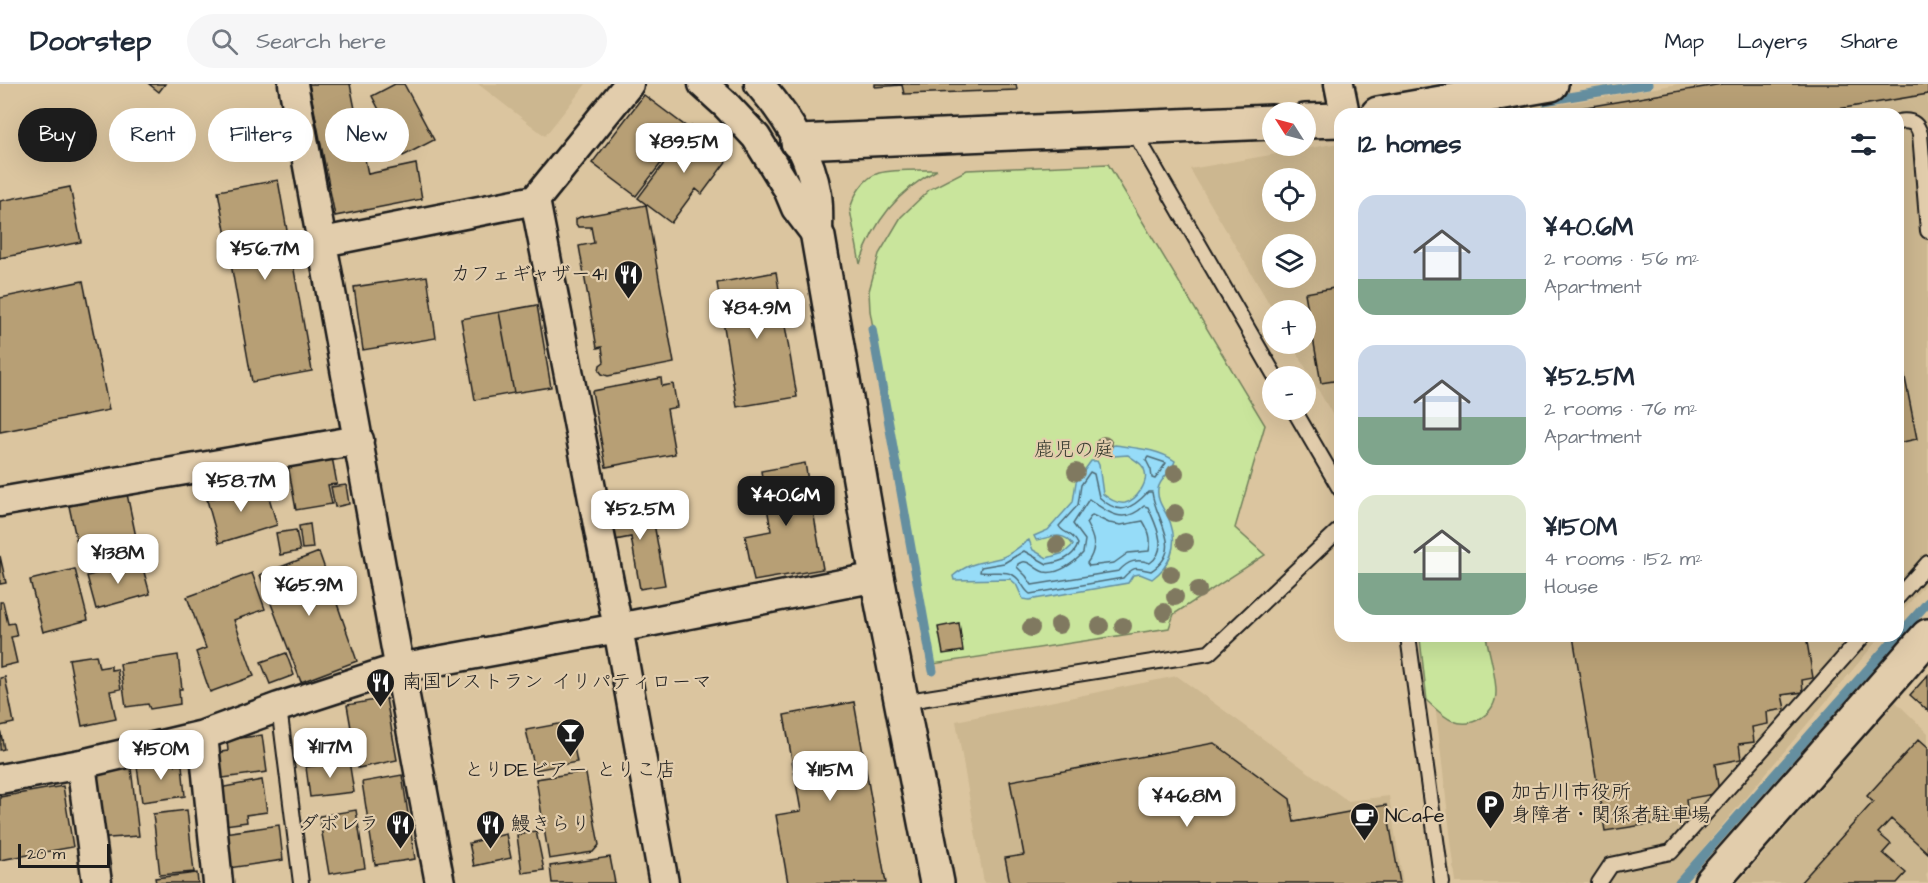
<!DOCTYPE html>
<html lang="en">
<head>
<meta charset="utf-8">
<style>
	:root { --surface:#fff; --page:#f6f6f7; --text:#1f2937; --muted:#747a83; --line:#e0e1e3; --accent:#1c1c1c }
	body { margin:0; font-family:"Architects Daughter","Klee One",sans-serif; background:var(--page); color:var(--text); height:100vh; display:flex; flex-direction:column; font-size:22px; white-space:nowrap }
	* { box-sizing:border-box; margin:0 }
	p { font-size:20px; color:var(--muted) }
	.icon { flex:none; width:33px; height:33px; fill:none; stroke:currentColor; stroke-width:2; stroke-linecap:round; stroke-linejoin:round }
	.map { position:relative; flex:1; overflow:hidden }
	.panel { position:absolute; left:1334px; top:24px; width:570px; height:534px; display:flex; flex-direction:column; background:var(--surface); border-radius:18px; box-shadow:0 6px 24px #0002 }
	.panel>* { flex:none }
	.banner { position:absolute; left:18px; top:24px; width:570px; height:54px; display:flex; gap:12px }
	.needle { width:39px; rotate:306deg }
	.buttons { position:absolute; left:1262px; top:18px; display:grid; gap:12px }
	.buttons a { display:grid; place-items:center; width:54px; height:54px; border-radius:50%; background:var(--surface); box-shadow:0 6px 24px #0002; font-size:30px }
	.scale { position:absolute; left:18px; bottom:15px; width:92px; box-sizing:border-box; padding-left:6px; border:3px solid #1c1c1c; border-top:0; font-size:16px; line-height:21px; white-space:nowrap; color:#1c1c1c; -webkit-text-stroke:4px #e2cdac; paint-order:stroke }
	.price { position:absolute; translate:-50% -51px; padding:0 14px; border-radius:12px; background:#fff; color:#222; font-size:20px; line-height:39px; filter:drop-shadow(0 2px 3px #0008) }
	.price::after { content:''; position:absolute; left:50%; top:36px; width:18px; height:14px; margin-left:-9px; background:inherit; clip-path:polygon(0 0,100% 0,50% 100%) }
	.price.on { background:var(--accent); color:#fff }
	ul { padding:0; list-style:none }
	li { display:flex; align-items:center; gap:18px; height:150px; padding:0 24px }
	li span { display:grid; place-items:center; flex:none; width:168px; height:120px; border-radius:18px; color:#555 }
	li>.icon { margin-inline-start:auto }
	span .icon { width:72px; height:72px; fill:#fffc; stroke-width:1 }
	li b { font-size:26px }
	h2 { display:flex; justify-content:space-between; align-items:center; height:72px; padding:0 24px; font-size:26px }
	.tag { padding:0 21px; border-radius:27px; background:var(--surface); box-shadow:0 6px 24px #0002; font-size:21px; line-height:54px }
	.tag.on { background:var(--accent); color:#fff }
	header { display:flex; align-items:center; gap:36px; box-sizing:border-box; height:84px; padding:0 30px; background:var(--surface); border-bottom:2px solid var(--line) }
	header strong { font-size:28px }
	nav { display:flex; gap:33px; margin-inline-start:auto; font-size:21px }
	.search { width:420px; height:54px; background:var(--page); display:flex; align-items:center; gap:15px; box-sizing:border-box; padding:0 21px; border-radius:33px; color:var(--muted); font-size:22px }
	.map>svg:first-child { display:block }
	.built { fill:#ccb790; fill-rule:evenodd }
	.green { fill:#c9e59c; stroke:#72805c; stroke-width:1.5 }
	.water { fill:#96dcf8; stroke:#658fa0; stroke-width:1.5 }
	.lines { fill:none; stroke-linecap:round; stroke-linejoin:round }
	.shore { stroke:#4d6974; stroke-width:1.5 }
	.stream { stroke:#658fa0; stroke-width:9 }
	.building { fill:#b79f75; stroke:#1c1c1c; stroke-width:1.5 }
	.service-casing { stroke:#1c1c1c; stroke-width:18 }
	.minor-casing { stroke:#1c1c1c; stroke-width:33 }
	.tertiary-casing { stroke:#1c1c1c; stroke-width:38 }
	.service { stroke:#e2cdac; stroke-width:14 }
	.minor { stroke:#e2cdac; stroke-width:28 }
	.tertiary { stroke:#e2cdac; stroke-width:33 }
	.tree { fill:#807961 }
	.labels { text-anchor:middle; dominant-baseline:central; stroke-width:4.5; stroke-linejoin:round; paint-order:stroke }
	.poi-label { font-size:20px; fill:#1c1c1c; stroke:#e2cdac; text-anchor:start }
	.park-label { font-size:20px; fill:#363a2f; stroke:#e2cdac }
</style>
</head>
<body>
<header>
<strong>Doorstep</strong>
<div class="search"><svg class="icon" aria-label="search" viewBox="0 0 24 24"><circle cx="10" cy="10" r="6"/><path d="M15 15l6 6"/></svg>Search here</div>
<nav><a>Map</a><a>Layers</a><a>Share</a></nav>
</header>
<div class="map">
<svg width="1928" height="799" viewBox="0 0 1928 799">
	<rect width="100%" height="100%" fill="#dbc59f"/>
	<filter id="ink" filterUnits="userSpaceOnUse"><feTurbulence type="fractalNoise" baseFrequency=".0167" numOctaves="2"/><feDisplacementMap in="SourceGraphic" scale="12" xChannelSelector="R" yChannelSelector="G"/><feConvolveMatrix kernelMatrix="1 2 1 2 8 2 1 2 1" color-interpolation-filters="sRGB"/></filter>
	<g filter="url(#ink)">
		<path class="built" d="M478 0H586L545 52Z
			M1678 0H1928V496L1898 533V30H1506Z
			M1339 59V342L1292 260H1305V226H1273L1190 85ZM1272 94H1305V128H1272ZM1272 160H1305V194H1272Z
			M1427 552H1881L1674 799H1456Z
			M1177 592 1348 717 1389 712 1403 799H984L956 637Z
			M1896 618 1928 649V788L1926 790 1928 799H1738Z"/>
		<path class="green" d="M1108 80 1265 341 1235 444 1265 471 1174 530 1169 544 933 580 870 227 869 207 879 170 901 133 930 105 967 86Z
			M937 86C899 106 873 138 860 180L850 126C853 112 864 93 879 89 893 85 921 86 937 86Z
			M1423 552H1486C1489 569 1496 591 1496 608 1496 629 1473 645 1453 637 1443 633 1435 624 1427 617L1420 555Z"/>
		<path class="water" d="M1115 361C1135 364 1158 365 1175 377 1172 388 1160 394 1158 405 1156 419 1168 429 1171 441 1178 462 1170 482 1152 495L1140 490 1133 491 1128 499 1029 516 1023 515 1016 500 1010 495 954 496 953 492C970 478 980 479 1000 474 1011 471 1019 462 1029 456L1033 466 1047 474 1064 469 1073 461C1063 446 1050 454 1036 456L1034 452 1048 446 1073 418 1076 398 1091 377H1097L1099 381 1103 410C1109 415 1117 420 1125 419 1137 416 1148 399 1145 388 1144 380 1134 376 1128 371L1114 372 1108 366V363Z"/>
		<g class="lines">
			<path class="shore" d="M1148 373 1166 379 1155 395 1152 394 1151 386 1146 376Z
				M1090 388 1094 390 1099 413C1119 432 1131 426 1148 408H1152C1155 436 1186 465 1151 487 1135 483 1134 482 1123 494L1030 510C1024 506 1023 500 1018 495 1009 484 993 490 980 488L981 483 1004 479 1024 467 1047 480C1060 478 1074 474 1078 460 1073 448 1063 450 1059 442L1078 421 1081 401Z
				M1089 415C1107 428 1123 442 1144 422L1148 423C1155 440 1170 465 1150 479 1137 474 1128 477 1119 487L1032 501 1026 492 1017 483 1018 480C1029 473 1033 485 1044 488 1058 491 1074 479 1083 469L1085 456 1073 440Z
				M1092 431 1109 439 1121 441 1143 437C1149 447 1152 455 1149 467L1128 469 1114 479 1089 482 1087 479C1098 464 1094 454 1086 439Z"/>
			<path class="stream" d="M1544 17 1648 0
				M872 245 933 587
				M1898 552 1928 518
				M1679 799 1897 552"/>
		</g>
		<path class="building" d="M149 0H165L159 8Z
			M309 0H350L368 90 416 80 422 115 335 132Z
			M395 0H404L434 56 403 72 372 12Z
			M875 0H1016L1017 6 904 10 902 1 875 3Z
			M1722 0H1928V10L1808 30H1545Z
			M644 11 688 44 636 112 592 79Z
			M692 42 731 71 702 110 696 105 671 139 638 114Z
			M278 96 312 287 252 298 218 107Z
			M70 103 81 158 0 174V117Z
			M646 121 674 279 608 292 602 290 599 286 600 281 604 278 602 263 597 264 579 162 594 159 591 143H578L576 140V135L580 133Z
			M776 188 797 313 737 323 717 199Z
			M427 192 436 254 363 266 354 203Z
			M83 197 109 326 0 348V214Z
			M1340 203V296L1321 299 1305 209Z
			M537 221 551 303 514 309 499 228Z
			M499 228 514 309 475 316 461 235Z
			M1898 258 1917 355 1898 359Z
			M661 294 662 302 673 300 677 323 667 325 675 370 606 383 592 307Z
			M332 373 337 400 328 401 332 420 296 426 288 381Z
			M805 379 823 485 754 497 745 452 771 447 761 387Z
			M346 401 349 420 335 423 331 403Z
			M266 403 277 441 219 459 207 416 247 404 248 408Z
			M127 410 136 453 106 459 105 455 97 457 99 464 79 468 69 422Z
			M650 417 665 501 640 505 631 453 615 456 610 424Z
			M310 440 313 464 302 465 299 442Z
			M296 446 300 467 280 471 276 449Z
			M319 468 357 577 301 598 260 491Z
			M0 472 6 499 0 500Z
			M141 477 150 510 96 525 87 492Z
			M75 485 88 536 43 548 30 496Z
			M252 489 265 525 234 536 254 592 210 608 196 568 206 564 187 513Z
			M0 518H3L8 540 14 539 17 552 11 553 17 579 0 583Z
			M959 539 963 567 943 570 938 543Z
			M1573 552H1806L1813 594 1802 596 1803 608 1782 611 1785 625 1767 628 1768 640 1752 643 1754 658 1739 660 1741 675 1715 680 1719 709 1686 715 1688 734 1605 747Z
			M286 569 294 591 270 600 261 578Z
			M96 571 99 584 111 582V586L117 585 121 605 110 607 116 635 82 642 69 575Z
			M178 571 182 605H179L180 620 150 625 148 620 126 623 120 580Z
			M1928 591V627L1910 611Z
			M5 593 14 639 0 642V594Z
			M386 614 397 676 358 684 347 621Z
			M854 618 886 799H788L776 731 801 727 784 631Z
			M569 638 577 678 535 686 526 646Z
			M0 645 4 665 0 666Z
			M262 651 267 688 216 695 213 669 228 667 227 656Z
			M1919 655 1928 663V769L1891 735 1878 749 1891 760 1883 769 1906 789 1897 799H1800L1873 718 1867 712Z
			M1214 659 1290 715 1294 738 1386 721 1400 799H1010L1005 774 1024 771 1010 697Z
			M174 676 175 681H182L185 712 142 718 137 682Z
			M349 677 354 708 310 713 306 683Z
			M131 684 139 752 94 755 97 687Z
			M582 688 586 690 599 761 593 768 549 775 536 695Z
			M402 691 415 775 375 781 362 698Z
			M262 696 267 728 246 731 247 738 225 741 219 704Z
			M63 702 73 763 0 776V713Z
			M187 726 194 788 160 791 153 730Z
			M356 726 365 784 329 790 319 732Z
			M279 741 283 776 229 784 225 749Z
			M536 747 544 786 522 789 517 751Z
			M506 750 511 774 474 782 469 759Z
			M610 773 615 799H552L550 782Z
			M197 789 198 799H156L155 794Z"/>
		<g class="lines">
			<defs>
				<path id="service" d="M1898 38C1909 36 1917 38 1920 50L1928 147
					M1133 46 1275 292
					M1294 326 1340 405
					M1898 513 1928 479
					M1408 552 1442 799
					M902 618 1209 569 1340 445
					M279 623 301 799
					M1599 799 1611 781 1671 768 1863 552"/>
				<path id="minor" d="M293 0C342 266 389 533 440 799
					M703 0 726 21 756 53 788 105 796 124 818 153
					M759 0C786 31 810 70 817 111 819 124 818 140 818 153
					M1339 0 1345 30
					M535 116 618 544 664 799
					M323 158 535 116 629 0
					M0 418 359 356
					M203 651 218 799
					M81 680 97 799
					M0 695 81 680 203 651 279 623 399 584 618 544 877 493"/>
				<path id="tertiary" d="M1378 30 1551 0
					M1305 37 1340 36
					M798 58 1272 38
					M818 153 877 493 937 799
					M1711 799 1928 552"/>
			</defs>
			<use href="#service" class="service-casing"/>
			<use href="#minor" class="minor-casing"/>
			<use href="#tertiary" class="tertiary-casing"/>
			<use href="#service" class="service"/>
			<use href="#minor" class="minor"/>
			<use href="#tertiary" class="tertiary"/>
		</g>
		<g class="tree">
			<circle cx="1104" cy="361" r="9"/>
			<circle cx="1076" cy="388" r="9"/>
			<circle cx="1175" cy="389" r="9"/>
			<circle cx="1175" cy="429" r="9"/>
			<circle cx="1185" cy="458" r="9"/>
			<circle cx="1057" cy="461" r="9"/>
			<circle cx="1171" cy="490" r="9"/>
			<circle cx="1198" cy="506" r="9"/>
			<circle cx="1175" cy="513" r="9"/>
			<circle cx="1164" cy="528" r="9"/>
			<circle cx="1059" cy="541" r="9"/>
			<circle cx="1100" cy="542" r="9"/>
			<circle cx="1123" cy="542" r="9"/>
			<circle cx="1031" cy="544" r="9"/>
		</g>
	</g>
	<defs>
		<symbol id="restaurant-pin" viewBox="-11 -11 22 30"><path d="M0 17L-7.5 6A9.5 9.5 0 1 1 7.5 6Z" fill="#1c1c1c" stroke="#e2cdac"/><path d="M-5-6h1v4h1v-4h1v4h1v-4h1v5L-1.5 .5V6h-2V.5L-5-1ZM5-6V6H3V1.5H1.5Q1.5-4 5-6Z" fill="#fff"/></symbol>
		<symbol id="bar-pin" viewBox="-11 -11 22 30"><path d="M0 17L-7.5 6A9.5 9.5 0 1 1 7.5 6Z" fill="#1c1c1c" stroke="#e2cdac"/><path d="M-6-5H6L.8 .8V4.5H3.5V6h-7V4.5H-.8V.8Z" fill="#fff"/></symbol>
		<symbol id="parking-pin" viewBox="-11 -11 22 30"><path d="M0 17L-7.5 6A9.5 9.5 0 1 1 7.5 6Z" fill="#1c1c1c" stroke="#e2cdac"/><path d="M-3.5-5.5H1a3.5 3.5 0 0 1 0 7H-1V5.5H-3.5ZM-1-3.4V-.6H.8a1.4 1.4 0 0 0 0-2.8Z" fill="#fff"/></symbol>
		<symbol id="cafe-pin" viewBox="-11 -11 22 30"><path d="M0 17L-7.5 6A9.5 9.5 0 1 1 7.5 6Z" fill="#1c1c1c" stroke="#e2cdac"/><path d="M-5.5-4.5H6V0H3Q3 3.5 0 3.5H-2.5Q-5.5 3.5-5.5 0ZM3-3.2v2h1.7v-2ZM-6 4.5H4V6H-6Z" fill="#fff"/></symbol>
	</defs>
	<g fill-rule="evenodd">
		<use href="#restaurant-pin" x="612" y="174" width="33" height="45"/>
		<use href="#restaurant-pin" x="364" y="582" width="33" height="45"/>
		<use href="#bar-pin" x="554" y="632" width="33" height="45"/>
		<use href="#parking-pin" x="1474" y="704" width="33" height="45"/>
		<use href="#cafe-pin" x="1348" y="716" width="33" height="45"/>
		<use href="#restaurant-pin" x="384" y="724" width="33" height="45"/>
		<use href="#restaurant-pin" x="474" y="724" width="33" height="45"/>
	</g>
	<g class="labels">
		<g class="poi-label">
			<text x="607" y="190" text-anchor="end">カフェギャザー41</text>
			<text x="402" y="598">南国レストラン イリパティローマ</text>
			<text x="570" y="686" text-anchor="middle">とりDEビアー とりこ店</text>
			<text x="1511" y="708">加古川市役所<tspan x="1511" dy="23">身障者・関係者駐車場</tspan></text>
			<text x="1385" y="732">NCafe</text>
			<text x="379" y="740" text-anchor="end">ダボレラ</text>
			<text x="511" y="740">鰻きらり</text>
		</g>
		<g class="park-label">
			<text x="1074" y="366">鹿児の庭</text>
		</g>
	</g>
</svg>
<div class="buttons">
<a><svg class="needle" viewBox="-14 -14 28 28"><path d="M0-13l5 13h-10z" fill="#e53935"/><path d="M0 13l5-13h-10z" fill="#747a83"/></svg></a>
<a><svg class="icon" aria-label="locate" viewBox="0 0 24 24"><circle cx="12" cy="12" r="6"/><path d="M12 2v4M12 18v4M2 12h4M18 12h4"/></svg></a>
<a><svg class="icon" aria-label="layers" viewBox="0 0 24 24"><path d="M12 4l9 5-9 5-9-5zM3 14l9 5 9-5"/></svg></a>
<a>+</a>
<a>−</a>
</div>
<div class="scale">20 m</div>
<b class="price" style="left:684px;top:90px">¥89.5M</b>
<b class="price" style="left:265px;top:197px">¥56.7M</b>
<b class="price" style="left:757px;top:256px">¥84.9M</b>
<b class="price" style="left:241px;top:429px">¥58.7M</b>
<b class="price on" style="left:786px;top:443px">¥40.6M</b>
<b class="price" style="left:640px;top:457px">¥52.5M</b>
<b class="price" style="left:118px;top:501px">¥138M</b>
<b class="price" style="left:309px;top:533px">¥65.9M</b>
<b class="price" style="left:330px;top:695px">¥117M</b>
<b class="price" style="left:161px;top:697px">¥150M</b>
<b class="price" style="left:830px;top:718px">¥115M</b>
<b class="price" style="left:1187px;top:744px">¥46.8M</b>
<div class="banner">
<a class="tag on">Buy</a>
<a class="tag">Rent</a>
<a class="tag">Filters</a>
<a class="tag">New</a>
</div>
<section class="panel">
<h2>12 homes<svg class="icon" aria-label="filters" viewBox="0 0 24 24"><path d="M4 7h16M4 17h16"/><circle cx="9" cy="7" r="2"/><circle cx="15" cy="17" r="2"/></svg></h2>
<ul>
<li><span style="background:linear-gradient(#c9d6e8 70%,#7fa58c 0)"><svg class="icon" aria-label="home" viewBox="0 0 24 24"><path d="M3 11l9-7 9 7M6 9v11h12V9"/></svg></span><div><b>¥40.6M</b><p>2 rooms · 56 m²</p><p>Apartment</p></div></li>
<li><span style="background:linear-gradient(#c9d6e8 60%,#7fa58c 0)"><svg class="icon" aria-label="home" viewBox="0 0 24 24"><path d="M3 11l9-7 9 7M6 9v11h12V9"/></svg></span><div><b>¥52.5M</b><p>2 rooms · 76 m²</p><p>Apartment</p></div></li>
<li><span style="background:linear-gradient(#dfe7d0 65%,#7fa58c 0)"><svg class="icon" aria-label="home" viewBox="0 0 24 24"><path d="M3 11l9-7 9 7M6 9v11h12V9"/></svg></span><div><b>¥150M</b><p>4 rooms · 152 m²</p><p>House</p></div></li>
</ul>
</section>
</div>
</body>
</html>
